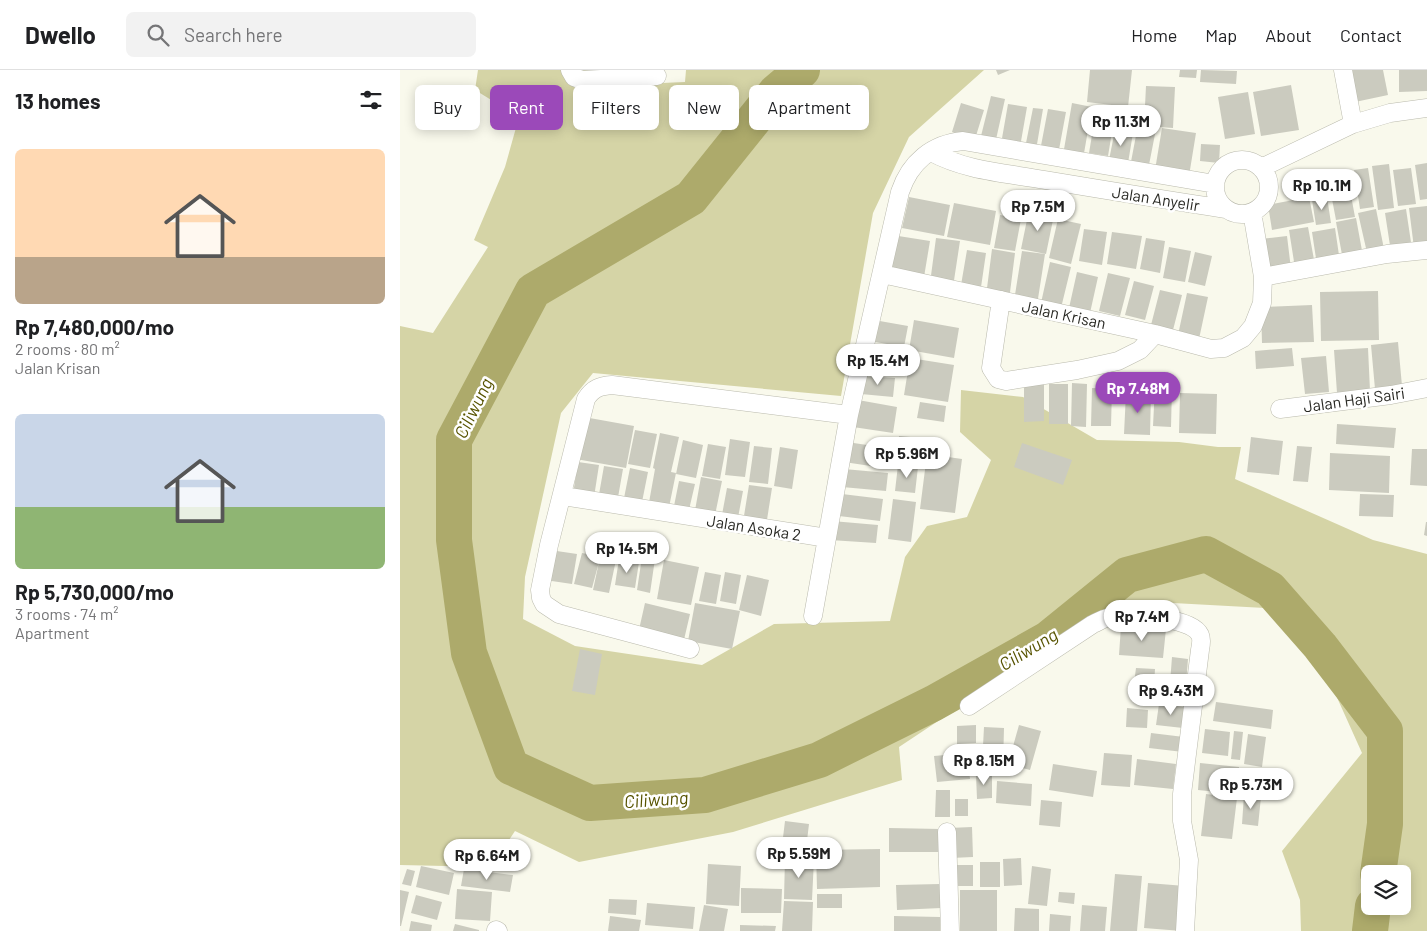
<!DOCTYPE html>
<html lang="en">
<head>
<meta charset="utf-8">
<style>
	:root { --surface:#fff; --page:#f2f2f2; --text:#202124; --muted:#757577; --line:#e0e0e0; --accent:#9b49b9 }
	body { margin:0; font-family:Barlow,sans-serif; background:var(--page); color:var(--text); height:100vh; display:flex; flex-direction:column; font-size:19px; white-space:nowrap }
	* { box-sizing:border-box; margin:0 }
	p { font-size:16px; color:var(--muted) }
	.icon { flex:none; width:28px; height:28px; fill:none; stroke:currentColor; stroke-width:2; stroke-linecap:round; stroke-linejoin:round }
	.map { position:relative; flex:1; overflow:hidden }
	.details { display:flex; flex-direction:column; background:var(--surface); width:400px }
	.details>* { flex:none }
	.hud { position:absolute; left:15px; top:15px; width:475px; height:45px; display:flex; gap:10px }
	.fabs { position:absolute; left:961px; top:795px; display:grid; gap:10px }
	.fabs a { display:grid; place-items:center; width:50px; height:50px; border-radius:8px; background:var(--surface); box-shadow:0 2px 12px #0003; font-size:25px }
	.price { position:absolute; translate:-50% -42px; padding:0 11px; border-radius:18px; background:#fff; color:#222; font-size:16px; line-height:32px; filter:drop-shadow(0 1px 2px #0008) }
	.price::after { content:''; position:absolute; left:50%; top:30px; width:15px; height:11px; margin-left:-8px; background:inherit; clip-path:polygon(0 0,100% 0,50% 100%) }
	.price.active { background:var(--accent); color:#fff }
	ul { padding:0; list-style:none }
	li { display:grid; align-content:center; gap:10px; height:265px; padding:0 15px }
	li span { display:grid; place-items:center; height:155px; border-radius:8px; color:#555 }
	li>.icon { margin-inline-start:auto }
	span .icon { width:90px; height:90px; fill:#fffc; stroke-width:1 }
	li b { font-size:21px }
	h2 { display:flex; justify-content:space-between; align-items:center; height:60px; padding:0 15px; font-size:21px }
	.tag { padding:0 18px; border-radius:8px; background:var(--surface); box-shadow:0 2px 12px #0003; font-size:18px; line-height:45px }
	.tag.active { background:var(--accent); color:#fff }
	header { display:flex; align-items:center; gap:30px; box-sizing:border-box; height:70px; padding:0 25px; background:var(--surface); border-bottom:1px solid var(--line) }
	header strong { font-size:24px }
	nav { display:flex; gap:28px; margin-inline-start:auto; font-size:18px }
	.search { width:350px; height:45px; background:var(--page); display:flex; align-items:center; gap:12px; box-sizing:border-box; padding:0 18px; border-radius:8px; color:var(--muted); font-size:19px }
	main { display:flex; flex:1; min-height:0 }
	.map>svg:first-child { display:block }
	.green { fill:#d5d4a6; fill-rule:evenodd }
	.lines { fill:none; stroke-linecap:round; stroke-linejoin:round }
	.river { stroke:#adaa6b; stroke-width:36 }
	.building { fill:#cbcbbf }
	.street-casing { stroke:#babaad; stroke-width:19 }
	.street { stroke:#fff; stroke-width:18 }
	.labels { text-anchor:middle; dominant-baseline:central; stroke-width:5; stroke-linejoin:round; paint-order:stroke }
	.street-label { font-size:16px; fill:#282823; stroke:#fff }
	.water-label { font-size:18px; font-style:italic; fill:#575301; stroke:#fff }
</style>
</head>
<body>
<header>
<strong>Dwello</strong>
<div class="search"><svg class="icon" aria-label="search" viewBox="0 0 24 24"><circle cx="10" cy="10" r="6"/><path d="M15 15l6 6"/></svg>Search here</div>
<nav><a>Home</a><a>Map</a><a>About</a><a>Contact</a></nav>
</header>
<main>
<section class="details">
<h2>13 homes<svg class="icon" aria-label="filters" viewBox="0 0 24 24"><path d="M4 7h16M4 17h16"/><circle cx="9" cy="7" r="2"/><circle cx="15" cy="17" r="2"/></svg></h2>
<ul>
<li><span style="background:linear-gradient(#ffd9b3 70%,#b9a48a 0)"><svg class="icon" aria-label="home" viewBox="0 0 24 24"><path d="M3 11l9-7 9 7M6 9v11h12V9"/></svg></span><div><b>Rp 7,480,000/mo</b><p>2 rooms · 80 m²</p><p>Jalan Krisan</p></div></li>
<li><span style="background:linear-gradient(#c9d6e8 60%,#8fb573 0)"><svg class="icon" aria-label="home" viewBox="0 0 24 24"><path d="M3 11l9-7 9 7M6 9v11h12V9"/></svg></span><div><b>Rp 5,730,000/mo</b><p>3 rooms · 74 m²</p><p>Apartment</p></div></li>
</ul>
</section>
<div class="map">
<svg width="1027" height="861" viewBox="0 0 1027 861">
	<rect width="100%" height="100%" fill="#f9f9ec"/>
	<path class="green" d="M78 0H192V16L285 12 286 0H584L509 67 473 143 441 326 193 303 161 343 125 507 123 549 175 576 302 595 374 554 490 551 505 487 527 456 567 447 591 390 560 362 561 320 623 327 697 370 779 372 818 377H841L835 409 973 470 1027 484V861H901L900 830 882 781 962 683 930 612 865 538 773 533 701 543 499 677 502 710 333 762 179 792 115 761 91 797 0 795V256L33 263 88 177 74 170 105 97 119 47 75 20ZM970 804H1002V836H970Z"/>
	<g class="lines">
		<path class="river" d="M402 0 376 22 291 128 133 221 54 370V470L69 583 111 697 190 733 305 725 419 690 534 633 648 569 727 505 806 484 870 519 920 576 985 661V754L978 804
			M970 861 973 836"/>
	</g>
	<path class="building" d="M596 0H610L598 5Z
		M690 0H732L728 37 687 32Z
		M780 0H797L796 8 779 7Z
		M801 0 837 1 836 14 800 12Z
		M948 0H983L988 25 955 32Z
		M999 0H1027V21L999 22Z
		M891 15 899 60 861 66 853 22Z
		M746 16 775 17 773 58 744 56Z
		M848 22 855 64 825 69 818 27Z
		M591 26 605 29 595 74 580 70Z
		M561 33 584 40 575 69 552 62Z
		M672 33 692 37 683 89 663 85Z
		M608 34 627 37 620 77 601 74Z
		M633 38 643 39 636 80 625 78Z
		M648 39 666 42 658 85 640 81Z
		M695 47 714 50 708 86 689 83Z
		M738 55 756 59 748 100 730 97Z
		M762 58 796 63 789 106 755 100Z
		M715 60 733 63 728 93 709 90Z
		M801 74 820 75 819 93 800 91Z
		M1027 93V129L1020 130 1015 95Z
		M989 94 994 138 978 140 972 96Z
		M968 98 974 137 960 139 954 100Z
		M1011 98 1016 134 998 136 993 100Z
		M950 120 955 147 936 150 931 124Z
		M509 127 550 135 544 166 502 158Z
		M909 127 914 152 872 160 868 135Z
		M927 127 931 153 916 155 912 130Z
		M554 133 596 141 590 175 547 167Z
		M1027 136V176L1014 178 1009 138Z
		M976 139 985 184 968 187 958 143Z
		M1006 139 1012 179 991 182 985 143Z
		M629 140 654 145 646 184 621 179Z
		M600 145 621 149 615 181 594 178Z
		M956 148 963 186 943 190 936 152Z
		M658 149 681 154 671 194 649 188Z
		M908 157 915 195 895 198 889 160Z
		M935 158 940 192 917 195 912 162Z
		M684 159 707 162 702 195 679 191Z
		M712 162 742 166 736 199 707 194Z
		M492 165 530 171 524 207 486 200Z
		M887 166 891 199 864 202 860 169Z
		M536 168 560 171 553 217 530 213Z
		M746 168 765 171 760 203 740 199Z
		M769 177 791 181 785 212 763 208Z
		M592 179 615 183 609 230 586 226Z
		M567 180 586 183 580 224 560 221Z
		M622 181 645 184 637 235 614 231Z
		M795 182 812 186 805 216 788 212Z
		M650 192 671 197 661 238 641 233Z
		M677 202 698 207 690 243 669 238Z
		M708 203 730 208 720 246 699 241Z
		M734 211 754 216 745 250 725 245Z
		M760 220 782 225 773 260 751 255Z
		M978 221 979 270 921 271 920 222Z
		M787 223 808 227 799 269 778 265Z
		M912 235 914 272 862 273 861 237Z
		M474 250 508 256 504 277 470 271Z
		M514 250 559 258 554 288 509 280Z
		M998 272 1002 316 975 319 971 275Z
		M468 278 501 281 499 304 466 301Z
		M892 278 894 296 856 299 855 281Z
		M968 278 970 321 937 323 934 280Z
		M926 286 929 322 905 324 901 288Z
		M510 288 554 295 548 332 504 325Z
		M463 306 495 308 493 327 461 324Z
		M644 312V351L624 352V313Z
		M672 313 687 314 686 357 671 356Z
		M649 314H668V354H649Z
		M755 316 772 317 771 357 753 356Z
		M692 318 712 319 711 356H691Z
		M726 323H751L750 365 724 364Z
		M780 323 817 324 816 364 779 363Z
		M458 330 497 337 493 363 453 357Z
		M520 332 546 336 544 352 517 348Z
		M184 347 234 356 226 398 176 389Z
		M937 354 996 358 994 378 936 374Z
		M235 360 257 364 250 398 228 394Z
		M260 363 279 367 271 402 276 403 268 442 248 438 255 399 253 398Z
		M499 366 523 368 520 391 497 389Z
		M851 367 883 371 879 405 847 402Z
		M330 369 350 372 345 407 325 405Z
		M283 370 303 375 296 408 276 404Z
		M447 372 487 378 484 398 444 392Z
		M622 373 672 390 663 415 614 397Z
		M308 374 326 377 320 409 302 406Z
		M354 376 372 378 368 414 349 412Z
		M897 376 912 377 908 412 893 411Z
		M380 377 398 380 392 419 374 416Z
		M1012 379H1027V416L1010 415Z
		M930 383 990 386 989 423 929 420Z
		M527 384 562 389 555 443 520 439Z
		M178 392 199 395 194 427 173 424Z
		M498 395 518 397 515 423 495 421Z
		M204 396 223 399 217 433 198 430Z
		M230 398 248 402 241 437 223 433Z
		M444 399 488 403 486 421 442 417Z
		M301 407 322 411 314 450 294 446Z
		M279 411 295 414 288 444 273 441Z
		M349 415 372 418 366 456 343 452Z
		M327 418 343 421 337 453 321 450Z
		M442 424 483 429 480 451 439 446Z
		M960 424 994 425 993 447 959 446Z
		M493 429 516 432 511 472 488 469Z
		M432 451 478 455 476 473 430 470Z
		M1026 452H1027V466L1024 465Z
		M150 480 177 484 172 514 145 510Z
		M182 483 216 490 209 523 193 520 199 492 192 518 174 514Z
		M242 487 255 489 250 523 237 520Z
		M219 489 239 492 235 518 215 515Z
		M264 490 299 497 291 535 257 529Z
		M305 502 321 505 316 534 299 531Z
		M325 502 341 505 336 534 320 531Z
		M347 505 369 510 361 546 339 540Z
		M245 533 290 544 283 574 238 564Z
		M295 533 340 541 332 579 288 571Z
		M721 556 766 559 763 588 719 585Z
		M180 579 202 584 195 625 172 621Z
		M772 587 788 589 786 614 770 613Z
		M736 598 755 599 754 615 734 613Z
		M816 632 873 640 871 659 813 651Z
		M759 634 785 637 783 658 756 655Z
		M727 638 748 640 747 658 726 657Z
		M576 655V673L557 674V656Z
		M619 655 641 661 630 700 608 694Z
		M584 657 604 658 603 696 582 695Z
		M805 659 830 662 828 686 802 683Z
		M834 661 843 662 840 690 831 689Z
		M751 663 784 667 783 682 749 678Z
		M848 664 866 667 862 697 844 694Z
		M567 683 570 709 537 712 534 686Z
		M704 683 732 685 730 717 701 715Z
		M737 689 776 694 773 719 734 715Z
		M800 693 839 697 837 724 798 720Z
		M653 694 697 701 693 727 649 720Z
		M842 700 859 701 857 723 840 722Z
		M592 704V728L577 729 576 705Z
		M597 711 632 714 631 736 596 733Z
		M536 720H550V747H535Z
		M806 724 837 728 832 769 801 766Z
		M844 725 861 727 858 756 842 754Z
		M555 729H568V746H555Z
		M641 730 662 732 660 757 639 755Z
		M385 751 409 754 405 787 381 784Z
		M572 757 573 787 551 788 549 758Z
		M489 758 541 759V782H489Z
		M480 779V817L417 819 416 780Z
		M385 788 414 789 412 830 384 829Z
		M621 788 622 815 604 816 603 789Z
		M580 792H600V817H580Z
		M308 794 341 796 339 836 306 834Z
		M554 795H573V816H554Z
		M21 796 54 803 49 825 16 817Z
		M632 796 651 799 647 836 628 834Z
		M7 799 15 801 11 816 2 814Z
		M64 799 113 805 110 822 61 816Z
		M715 804 742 806 737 861H710Z
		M748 813 785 816 782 861 744 858Z
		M540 814 541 838 497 840 496 815Z
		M341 818 382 819 381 843H341Z
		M57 819 92 822 90 851 55 849Z
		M0 820 9 822 1 856H0Z
		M560 820H597V861H560Z
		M659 822 675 823 674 834 658 832Z
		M417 824H442V838H417Z
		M16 825 42 832 37 850 11 843Z
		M209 829 237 830 236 845 208 843Z
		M384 831 413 832 412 861H382Z
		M247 833 295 837 293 859 245 855Z
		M304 835 328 839 324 861H299Z
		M682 835 707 837 705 861H680Z
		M615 838 639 839V861H614Z
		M650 844 671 846 670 861H649Z
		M210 846 241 850 239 861H208Z
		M494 846 540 847V861H494Z
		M11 851 32 855 31 861H9Z
		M55 854 79 860V861H53Z
		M340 855 376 856 375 861H340Z"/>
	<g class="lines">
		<defs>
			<path id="street" d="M170 0 174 7 182 10 257 6
				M943 0 953 54
				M531 82C566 101 606 103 645 110 705 120 766 130 826 139
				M815 117a27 27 0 1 1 54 0a27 27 0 1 1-54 0Z
				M861 98 953 54 990 43 1027 38
				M482 204 755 264 811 279 824 278 843 268 853 256 862 233 863 207 852 142
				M863 207 987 184 1027 180
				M601 230 591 298 598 309 606 311 677 300 718 291 740 280 755 264
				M880 339 991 325 1027 318
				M163 426 427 468
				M413 546 449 345 500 122C510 92 532 74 563 71L815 114
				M290 579 159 544 144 534 141 528 140 520 149 475 186 329C193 318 200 316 212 315L449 345
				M569 636 693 554C698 552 702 549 707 548 725 544 792 546 800 565 802 569 801 575 800 580L782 724V751L789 790 785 861
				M547 762 550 861
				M96 860 98 861"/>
		</defs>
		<use href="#street" class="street-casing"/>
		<use href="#street" class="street"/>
	</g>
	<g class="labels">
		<g class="street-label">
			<text transform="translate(756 128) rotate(9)">Jalan Anyelir</text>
			<text transform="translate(664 244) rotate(12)">Jalan Krisan</text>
			<text transform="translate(954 329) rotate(-8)">Jalan Haji Sairi</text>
			<text transform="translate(354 457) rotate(9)">Jalan Asoka 2</text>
		</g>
		<g class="water-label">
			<text transform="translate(73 338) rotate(-64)">Ciliwung</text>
			<text transform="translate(628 579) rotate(-31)">Ciliwung</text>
			<text transform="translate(256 729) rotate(-4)">Ciliwung</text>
		</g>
	</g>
</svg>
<div class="fabs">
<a><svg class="icon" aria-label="layers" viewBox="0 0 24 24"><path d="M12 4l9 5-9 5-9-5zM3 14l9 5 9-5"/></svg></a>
</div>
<b class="price" style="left:721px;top:77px">Rp 11.3M</b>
<b class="price" style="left:922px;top:141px">Rp 10.1M</b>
<b class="price" style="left:638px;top:162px">Rp 7.5M</b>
<b class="price" style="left:478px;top:316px">Rp 15.4M</b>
<b class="price active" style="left:738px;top:344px">Rp 7.48M</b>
<b class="price" style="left:507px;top:409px">Rp 5.96M</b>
<b class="price" style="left:227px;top:504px">Rp 14.5M</b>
<b class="price" style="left:742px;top:572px">Rp 7.4M</b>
<b class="price" style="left:771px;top:646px">Rp 9.43M</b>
<b class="price" style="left:584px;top:716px">Rp 8.15M</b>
<b class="price" style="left:851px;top:740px">Rp 5.73M</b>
<b class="price" style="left:399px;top:809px">Rp 5.59M</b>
<b class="price" style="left:87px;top:811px">Rp 6.64M</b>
<div class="hud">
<a class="tag">Buy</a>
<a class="tag active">Rent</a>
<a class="tag">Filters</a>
<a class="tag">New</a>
<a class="tag">Apartment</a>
</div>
</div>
</main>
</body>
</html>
